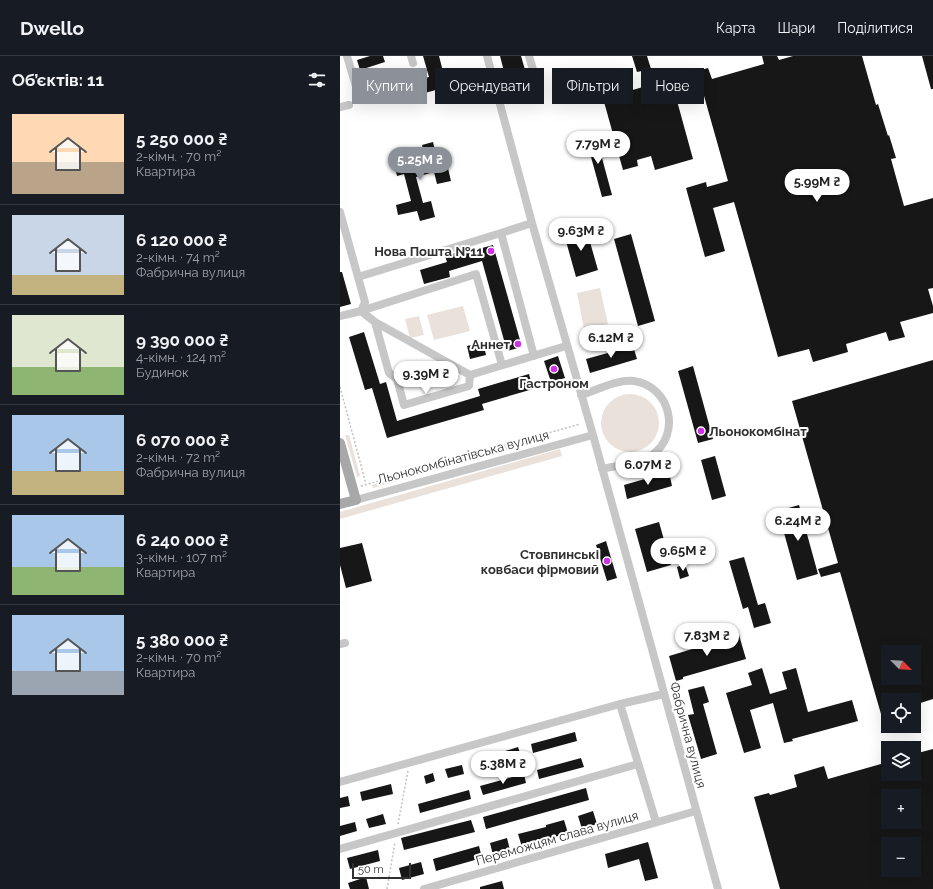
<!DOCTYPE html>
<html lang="uk">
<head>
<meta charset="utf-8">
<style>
	:root { --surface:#171b24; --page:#20242c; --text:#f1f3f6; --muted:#9ea1a6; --line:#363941; --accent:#8c9099 }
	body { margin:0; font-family:Raleway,sans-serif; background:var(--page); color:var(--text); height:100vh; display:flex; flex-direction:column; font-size:15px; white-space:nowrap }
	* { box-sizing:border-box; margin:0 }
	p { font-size:13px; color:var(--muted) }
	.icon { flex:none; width:22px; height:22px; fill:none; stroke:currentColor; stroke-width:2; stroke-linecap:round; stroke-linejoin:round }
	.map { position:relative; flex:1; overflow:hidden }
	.drawer { display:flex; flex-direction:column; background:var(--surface); width:340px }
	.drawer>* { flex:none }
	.banner { position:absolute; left:12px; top:12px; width:380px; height:36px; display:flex; gap:8px }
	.needle { width:26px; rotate:114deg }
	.tools { position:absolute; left:541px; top:589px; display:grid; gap:8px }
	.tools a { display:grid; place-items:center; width:40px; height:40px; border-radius:0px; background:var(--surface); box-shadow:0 4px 16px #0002; font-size:20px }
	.scale { position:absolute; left:12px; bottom:10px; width:59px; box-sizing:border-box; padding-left:4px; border:2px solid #303030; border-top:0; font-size:11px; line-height:14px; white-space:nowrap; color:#303030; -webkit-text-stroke:3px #fff; paint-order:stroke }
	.price { position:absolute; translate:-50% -34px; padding:0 9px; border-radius:14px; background:#fff; color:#222; font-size:13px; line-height:26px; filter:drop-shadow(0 1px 2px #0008) }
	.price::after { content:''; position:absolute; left:50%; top:24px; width:12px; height:9px; margin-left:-6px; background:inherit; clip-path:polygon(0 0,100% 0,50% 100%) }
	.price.current { background:var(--accent); color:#fff }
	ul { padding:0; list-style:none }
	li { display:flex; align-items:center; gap:12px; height:100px; padding:0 12px }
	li+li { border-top:1px solid var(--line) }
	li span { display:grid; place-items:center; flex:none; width:112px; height:80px; border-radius:0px; color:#555 }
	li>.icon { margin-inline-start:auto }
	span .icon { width:48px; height:48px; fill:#fffc; stroke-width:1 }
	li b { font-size:17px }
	h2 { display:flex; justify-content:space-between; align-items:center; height:48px; padding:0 12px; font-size:17px }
	.pill { padding:0 14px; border-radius:0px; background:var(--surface); box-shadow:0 4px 16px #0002; font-size:14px; line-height:36px }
	.pill.current { background:var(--accent); color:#fff }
	header { display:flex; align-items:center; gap:24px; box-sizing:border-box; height:56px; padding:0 20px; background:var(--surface); border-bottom:1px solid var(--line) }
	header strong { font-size:19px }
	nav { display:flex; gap:22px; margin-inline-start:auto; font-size:14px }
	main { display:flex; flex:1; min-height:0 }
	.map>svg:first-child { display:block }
	.green { fill:#eae1db }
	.building { fill:#171717; fill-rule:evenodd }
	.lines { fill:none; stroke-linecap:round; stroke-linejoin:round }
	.path { stroke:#c0c0c0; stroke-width:1.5; stroke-dasharray:2 2; stroke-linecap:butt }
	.minor { stroke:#c7c7c7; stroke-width:8 }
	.major { stroke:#a8a8a8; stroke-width:10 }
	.poi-dot { fill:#cd32e7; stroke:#fff; stroke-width:1.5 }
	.labels { text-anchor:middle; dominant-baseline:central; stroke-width:4; stroke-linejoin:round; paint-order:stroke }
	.poi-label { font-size:13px; font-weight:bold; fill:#303030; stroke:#fff; text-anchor:end }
	.street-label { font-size:13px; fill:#303030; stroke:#fff }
</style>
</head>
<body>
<header>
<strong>Dwello</strong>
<nav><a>Карта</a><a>Шари</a><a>Поділитися</a></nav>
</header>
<main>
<section class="drawer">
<h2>Об’єктів: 11<svg class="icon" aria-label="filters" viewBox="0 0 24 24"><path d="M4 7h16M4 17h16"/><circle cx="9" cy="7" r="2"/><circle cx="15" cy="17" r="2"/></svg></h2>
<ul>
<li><span style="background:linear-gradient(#ffd9b3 60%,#b9a48a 0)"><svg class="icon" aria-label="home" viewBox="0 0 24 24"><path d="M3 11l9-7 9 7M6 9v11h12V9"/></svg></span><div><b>5 250 000 ₴</b><p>2-кімн. · 70 m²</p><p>Квартира</p></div></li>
<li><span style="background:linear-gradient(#c9d6e8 75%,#c2b280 0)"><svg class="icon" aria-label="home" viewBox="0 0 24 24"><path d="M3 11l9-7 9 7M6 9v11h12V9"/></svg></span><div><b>6 120 000 ₴</b><p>2-кімн. · 74 m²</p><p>Фабрична вулиця</p></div></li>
<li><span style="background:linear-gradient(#dfe7d0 65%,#8fb573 0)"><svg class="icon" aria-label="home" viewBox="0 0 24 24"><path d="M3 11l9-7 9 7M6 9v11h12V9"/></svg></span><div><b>9 390 000 ₴</b><p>4-кімн. · 124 m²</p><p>Будинок</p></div></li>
<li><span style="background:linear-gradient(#a9c7e8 70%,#c2b280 0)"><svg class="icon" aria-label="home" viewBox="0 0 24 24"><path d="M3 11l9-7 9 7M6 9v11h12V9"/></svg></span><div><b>6 070 000 ₴</b><p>2-кімн. · 72 m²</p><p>Фабрична вулиця</p></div></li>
<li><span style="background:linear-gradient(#a9c7e8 65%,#8fb573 0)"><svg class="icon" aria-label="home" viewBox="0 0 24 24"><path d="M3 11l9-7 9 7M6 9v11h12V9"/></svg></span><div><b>6 240 000 ₴</b><p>3-кімн. · 107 m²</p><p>Квартира</p></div></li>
<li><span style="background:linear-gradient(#a9c7e8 70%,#9aa5b1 0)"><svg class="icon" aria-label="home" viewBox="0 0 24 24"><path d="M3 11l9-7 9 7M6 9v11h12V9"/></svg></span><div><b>5 380 000 ₴</b><p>2-кімн. · 70 m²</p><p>Квартира</p></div></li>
</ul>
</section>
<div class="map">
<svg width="593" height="833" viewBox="0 0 593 833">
	<rect width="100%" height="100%" fill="#fff"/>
	<path class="green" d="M260 232 268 268 244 273 237 237Z
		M123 250 130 275 94 284 87 259Z
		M79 260 84 279 70 282 65 263Z
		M261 367a29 29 0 1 1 58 0a29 29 0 1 1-58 0Z
		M5 379H9L20 420 17 421Z
		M206 379 207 383 33 432 32 429Z
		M220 393 222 400 0 463V456Z"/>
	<path class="building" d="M30 0H43L45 6 20 14 17 4Z
		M83 0H99L107 31 81 38 78 24 89 21Z
		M160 0H181L188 24 168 31Z
		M292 0H307L311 13 297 16Z
		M422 0H437L439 4 453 0H522L536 49 538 48 548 80 549 79 556 102 551 103 564 150 593 142V232L588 233 593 250V257L560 266 565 281 549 285 546 276 506 288 508 296 473 306 469 293 438 301 394 146 373 152 385 195 365 201 346 132 366 126 367 131 388 125 357 15 368 12 372 23 424 8Z
		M582 0H593V33H591Z
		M331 23 353 103 315 114 311 100 297 104 298 110 283 114 261 35 287 27 289 35Z
		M255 76 272 139 262 141 245 79Z
		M93 86 99 110 107 108 111 125 97 128 94 116 76 121 83 147 91 145 95 161 80 165 77 155 58 159 56 149 71 145 64 118 57 120 53 102 67 99 70 111 87 107 82 89Z
		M246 172 258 214 236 221 224 178Z
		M291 178 315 265 298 270 274 183Z
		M153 189 182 291 167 295 142 205 109 215 110 221 84 228 80 214 107 206 105 200 130 193 131 195Z
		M0 216H2L11 248 0 251Z
		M24 276 40 328 46 326 57 365 140 340 138 333 189 318 193 333 142 348 144 354 47 382 32 332 25 334 9 281Z
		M143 286 146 299 130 303 127 290Z
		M293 290 297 303 250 317 246 303Z
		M218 300 225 322 211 326 204 305Z
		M593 304V643L574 649V644H548V656L541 658 500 516 481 521 478 513 498 507 452 345ZM548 596H574V622H548Z
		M353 310 373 383 358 387 338 315Z
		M375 400 386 440 372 444 361 404Z
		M329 416 332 430 287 443 284 429Z
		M459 449 478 518 457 524 438 455Z
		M319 466 331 509 307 516 295 473Z
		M266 485 277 522 267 525 256 489Z
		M22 487 32 525 6 532 0 509V492Z
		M404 501 418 549 425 547 431 567 414 572 408 551 403 553 389 505Z
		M345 508 349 520 340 523 337 511Z
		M399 579 406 603 343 621V623L336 625 329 600Z
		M422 612 430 638 447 633 442 616 456 612 468 656 512 644 518 665 452 683 453 685 444 687 433 647 410 654 421 692 404 697 386 637 412 629 408 617Z
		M364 630 369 646 363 648 377 698 361 703 348 659 354 658 348 634Z
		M235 676 237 685 193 697 191 688Z
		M178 691 181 700 164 705 162 696Z
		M593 693V833H440L414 741 429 737 430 739 457 731 454 719 484 710 488 723 548 706V718H574V698ZM548 740H574V766H548ZM548 788H574V814H548Z
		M150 700 152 709 136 714 133 705Z
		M241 702 244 711 199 723 197 714Z
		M122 709 124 718 108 722 105 713Z
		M93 717 95 725 86 728 84 720Z
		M184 718 186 727 143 739 140 730Z
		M51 728 53 738 22 745 20 736Z
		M246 732 249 744 146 773 143 761Z
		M129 734 131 743 80 757 78 748Z
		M8 740 10 750 0 752V742Z
		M253 755 257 768 242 773 238 760Z
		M43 758 46 768 29 772 26 763Z
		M131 764 135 776 64 794 61 782Z
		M224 764 228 777 182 791 178 778 206 771V769Z
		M15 766 17 775 0 780V770Z
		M167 782 170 794 153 799 150 787Z
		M308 786 318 822 305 825 299 803 268 812 265 798Z
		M139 790 142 802 96 815 93 803Z
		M38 794 40 805 10 813 7 802Z
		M81 806 84 818 62 824 59 812Z
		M26 821 29 833H10L8 827Z
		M162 825 164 833H140V831Z"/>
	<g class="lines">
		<path class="path" d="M0 331 26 428
			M21 430 240 368
			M58 768 68 715
			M47 833 55 786"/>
		<path class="minor" d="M7 0 18 37
			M71 0 73 7
			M147 0 192 167 253 379 378 833
			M158 40 197 27 189 0
			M0 51 9 49
			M0 156 18 221
			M192 167 161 177 194 300
			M161 177 18 221 25 246 21 255 136 218 162 309
			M0 260 21 255 35 266 130 319 226 290
			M35 266 49 317 57 323 64 349 129 330 130 319
			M241 339C257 334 277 323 294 325 330 330 342 378 312 399 298 409 278 409 262 413
			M16 444 253 379
			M0 588 5 587
			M280 648 324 638
			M0 726 280 648 316 766
			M0 793 298 708
			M84 833 356 755"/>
		<path class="major" d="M0 387 16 444 0 448"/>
	</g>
	<g class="poi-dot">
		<circle cx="151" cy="195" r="4"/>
		<circle cx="178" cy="288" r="4"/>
		<circle cx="214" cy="313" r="4"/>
		<circle cx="361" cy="375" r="4"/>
		<circle cx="267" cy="505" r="4"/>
	</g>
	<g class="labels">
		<g class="poi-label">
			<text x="143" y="195">Нова Пошта №11</text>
			<text x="170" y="288">Аннет</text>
			<text x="214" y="327" text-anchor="middle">Гастроном</text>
			<text x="369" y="375" text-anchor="start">Льонокомбінат</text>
			<text x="259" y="498">Стовпинські<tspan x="259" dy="15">ковбаси фірмовий</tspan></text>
		</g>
		<g class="street-label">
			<text transform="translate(123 401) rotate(-15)">Льонокомбінатівська вулиця</text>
			<text transform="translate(348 679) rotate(75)">Фабрична вулиця</text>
			<text transform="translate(217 782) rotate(-16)">Переможцям слава вулиця</text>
		</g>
	</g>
</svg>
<div class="tools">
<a><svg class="needle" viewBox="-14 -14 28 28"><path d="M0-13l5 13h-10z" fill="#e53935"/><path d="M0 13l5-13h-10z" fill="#9ea1a6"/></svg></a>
<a><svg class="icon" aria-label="locate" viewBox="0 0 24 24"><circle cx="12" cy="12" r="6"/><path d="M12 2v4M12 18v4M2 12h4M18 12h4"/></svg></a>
<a><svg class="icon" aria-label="layers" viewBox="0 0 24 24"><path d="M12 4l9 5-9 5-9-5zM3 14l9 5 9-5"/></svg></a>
<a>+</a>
<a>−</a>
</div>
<div class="scale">50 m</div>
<b class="price" style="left:258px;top:109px">7.79M ₴</b>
<b class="price current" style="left:80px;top:125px">5.25M ₴</b>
<b class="price" style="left:477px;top:147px">5.99M ₴</b>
<b class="price" style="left:241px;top:196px">9.63M ₴</b>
<b class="price" style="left:271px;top:303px">6.12M ₴</b>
<b class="price" style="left:86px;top:339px">9.39M ₴</b>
<b class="price" style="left:308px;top:430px">6.07M ₴</b>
<b class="price" style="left:458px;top:486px">6.24M ₴</b>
<b class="price" style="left:343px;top:516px">9.65M ₴</b>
<b class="price" style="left:367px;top:601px">7.83M ₴</b>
<b class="price" style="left:163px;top:729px">5.38M ₴</b>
<div class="banner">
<a class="pill current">Купити</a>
<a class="pill">Орендувати</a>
<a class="pill">Фільтри</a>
<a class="pill">Нове</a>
</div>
</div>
</main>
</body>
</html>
